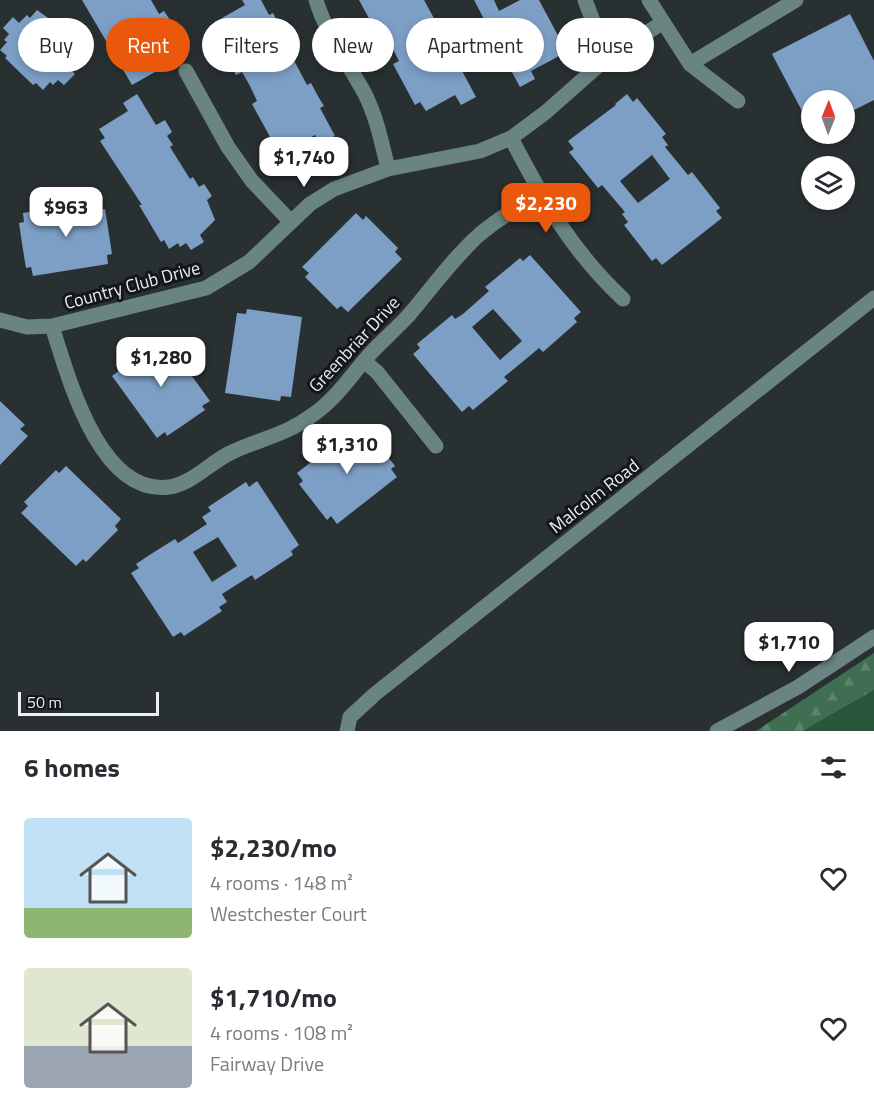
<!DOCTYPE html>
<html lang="en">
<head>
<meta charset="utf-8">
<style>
	:root { --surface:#fff; --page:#f7f7f7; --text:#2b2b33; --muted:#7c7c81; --accent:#ea580c }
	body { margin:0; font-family:"Titillium Web",sans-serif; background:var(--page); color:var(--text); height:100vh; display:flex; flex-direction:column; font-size:22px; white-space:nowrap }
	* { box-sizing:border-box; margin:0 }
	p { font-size:20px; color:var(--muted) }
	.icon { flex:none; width:33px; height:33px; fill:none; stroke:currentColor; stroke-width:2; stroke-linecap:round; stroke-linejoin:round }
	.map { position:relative; height:731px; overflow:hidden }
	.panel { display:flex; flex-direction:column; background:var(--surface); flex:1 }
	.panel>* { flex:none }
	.banner { position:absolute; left:18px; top:18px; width:838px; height:54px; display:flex; gap:12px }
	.needle { width:39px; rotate:1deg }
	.buttons { position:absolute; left:801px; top:90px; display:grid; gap:12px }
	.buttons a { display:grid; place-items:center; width:54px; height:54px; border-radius:50%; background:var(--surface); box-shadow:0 3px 9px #0003; font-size:30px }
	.scale { position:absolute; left:18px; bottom:15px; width:141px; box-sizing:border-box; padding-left:6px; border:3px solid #eaeef0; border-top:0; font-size:16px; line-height:21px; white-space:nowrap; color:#eaeef0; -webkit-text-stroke:4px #141718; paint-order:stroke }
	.price { position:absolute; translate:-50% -51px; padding:0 14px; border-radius:12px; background:#fff; color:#222; font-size:20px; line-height:39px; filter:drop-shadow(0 2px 3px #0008) }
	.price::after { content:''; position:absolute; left:50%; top:36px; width:18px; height:14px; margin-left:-9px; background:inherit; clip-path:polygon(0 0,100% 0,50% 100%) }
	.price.on { background:var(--accent); color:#fff }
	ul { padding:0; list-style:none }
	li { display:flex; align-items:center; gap:18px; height:150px; padding:0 24px }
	li span { display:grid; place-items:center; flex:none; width:168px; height:120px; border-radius:6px; color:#555 }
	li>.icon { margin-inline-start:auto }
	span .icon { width:72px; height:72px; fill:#fffc; stroke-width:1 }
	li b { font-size:26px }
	h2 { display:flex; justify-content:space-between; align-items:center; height:72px; padding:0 24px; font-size:26px }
	.tag { padding:0 21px; border-radius:27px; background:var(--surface); box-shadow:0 3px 9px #0003; font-size:21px; line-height:54px }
	.tag.on { background:var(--accent); color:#fff }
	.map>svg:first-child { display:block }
	.green { fill:#28563b }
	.forest { fill:url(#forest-firs) }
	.building { fill:#7d9fc6; fill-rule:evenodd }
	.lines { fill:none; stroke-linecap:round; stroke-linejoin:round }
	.minor { stroke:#698481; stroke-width:15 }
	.labels { text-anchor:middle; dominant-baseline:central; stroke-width:6; stroke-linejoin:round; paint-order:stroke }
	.street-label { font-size:18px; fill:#eaeef0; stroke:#141718 }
</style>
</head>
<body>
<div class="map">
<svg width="874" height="731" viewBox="0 0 874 731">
	<defs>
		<pattern id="forest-firs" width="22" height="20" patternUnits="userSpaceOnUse" patternTransform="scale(1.5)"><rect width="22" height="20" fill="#406e52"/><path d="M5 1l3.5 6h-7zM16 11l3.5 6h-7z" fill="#5c836b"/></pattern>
	</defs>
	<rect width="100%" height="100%" fill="#293032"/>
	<path class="green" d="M874 690V731H803Z"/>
	<path class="forest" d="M874 653V690L803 731H756Z"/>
	<path class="building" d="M82 0H151L159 14 164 11 172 23 166 26 174 48 165 52 167 56 158 61 162 68 132 85Z
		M242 0H261L269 15 273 13 285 36 282 38 307 85 311 83 319 98 324 106 320 108 335 136 320 144 315 135 284 151 279 141 274 144 252 104 257 101 250 86 242 72 236 75 214 34 220 30 215 22 245 5Z
		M359 0H424L449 46 452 44 457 52 465 47 473 63 461 69 476 97 461 105 455 95 426 111 420 102 415 105 393 64 399 61 384 32 378 35Z
		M474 0H494L499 11 520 0H539L562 43 556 46 561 55 531 71 535 79 520 87 506 61 503 63 498 54 489 58 482 44 494 38Z
		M37 10 55 23 60 18 90 46 69 68 75 74 64 85 58 80 53 85 50 82 43 90 36 83 33 85 5 58 7 56 0 50 7 42 4 40 9 34 3 28 13 17 19 23 27 15 30 18Z
		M850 14 874 61V100L844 115V100H812V130L772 54Z
		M137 94 156 125 165 120 172 132 167 136 173 145 170 147 190 179 193 177 199 187 204 184 212 196 207 200 215 220 200 235 204 242 191 250 186 243 180 247 178 243 169 249 164 240 161 242 139 205H142L100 141 105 138 99 129 128 111 123 103Z
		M627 94 633 102 637 98 666 134 662 137 668 145 665 147 688 175 692 172 720 208 716 211 722 218 662 265 656 258 652 261 624 225 628 222 622 214 625 212 602 185 598 188 569 152 574 149 568 141 616 105 615 104ZM652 155 670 179 638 203 620 181Z
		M98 200 100 210 105 209 112 254 107 255 108 264 33 276 31 267 26 268 23 250 19 223 24 222 23 213Z
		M356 213 363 220 366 216 398 248 395 252 402 259 348 312 341 306 337 309 305 277 309 273 302 267Z
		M530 255 581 312 574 318 577 322 543 352 539 348 532 354 504 377 508 381 473 410 469 406 462 412 413 354 420 348 417 344 452 315 455 319 463 314 489 291 485 287 520 258 523 261ZM493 309 522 341 500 360 472 327Z
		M247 309 302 317 291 397 281 396 280 401 225 393 237 313 246 314Z
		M165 339 210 401 202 406 205 410 182 426 167 436 165 432 157 438 112 376 120 370 117 366 154 340 157 344Z
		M0 401 25 425 20 429 28 436 0 465Z
		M357 426 363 434 367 430 378 444 395 466 391 469 397 477 337 524 331 516 327 520 299 484 303 481 297 473Z
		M66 466 121 519 115 526 118 530 86 562 83 559 76 566 21 513 28 506 24 502 56 470 59 473Z
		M257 481 299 545 291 551 293 555 255 580 252 575 222 594 227 602 219 607 222 611 184 636 181 632 173 637 131 573 139 568 136 564 151 554 175 539 178 543 207 524 202 517 211 511 208 507 246 482 249 487ZM218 537 237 566 212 582 193 552Z"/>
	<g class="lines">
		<path class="minor" d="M316 0C326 34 348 63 365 94 377 118 382 144 388 169
			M585 0 607 58
			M649 0 690 64 738 101
			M690 64 796 0
			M186 71 228 147 252 181 291 222
			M511 138C544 201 570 249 623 299
			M0 320 27 327 52 326 206 288 249 262 310 204 334 189 388 169 480 151 511 138 546 112 607 58 662 23
			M52 326C68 376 99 496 169 487 191 484 209 464 228 454 258 439 285 436 314 414 336 399 352 374 370 354 382 341 396 329 408 316 432 288 453 258 480 234 499 218 520 206 541 194
			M364 361 377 372 436 446
			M347 731 350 717 375 694 874 298
			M717 731 798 687 874 637"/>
	</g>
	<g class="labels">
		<g class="street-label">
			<text transform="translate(132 285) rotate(-15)">Country Club Drive</text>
			<text transform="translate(354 344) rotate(-47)">Greenbriar Drive</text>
			<text transform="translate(594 496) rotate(-38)">Malcolm Road</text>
		</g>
	</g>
</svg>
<div class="buttons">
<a><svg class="needle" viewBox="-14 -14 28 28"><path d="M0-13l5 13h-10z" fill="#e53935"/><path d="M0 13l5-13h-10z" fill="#7c7c81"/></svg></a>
<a><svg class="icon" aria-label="layers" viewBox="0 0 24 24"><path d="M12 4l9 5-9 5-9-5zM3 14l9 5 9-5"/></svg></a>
</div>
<div class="scale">50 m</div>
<b class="price" style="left:304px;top:188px">$1,740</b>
<b class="price on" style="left:546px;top:234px">$2,230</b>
<b class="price" style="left:66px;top:238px">$963</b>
<b class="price" style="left:161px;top:388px">$1,280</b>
<b class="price" style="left:347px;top:475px">$1,310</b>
<b class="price" style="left:789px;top:673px">$1,710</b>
<div class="banner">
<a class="tag">Buy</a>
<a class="tag on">Rent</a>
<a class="tag">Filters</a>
<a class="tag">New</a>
<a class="tag">Apartment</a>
<a class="tag">House</a>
</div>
</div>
<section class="panel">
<h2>6 homes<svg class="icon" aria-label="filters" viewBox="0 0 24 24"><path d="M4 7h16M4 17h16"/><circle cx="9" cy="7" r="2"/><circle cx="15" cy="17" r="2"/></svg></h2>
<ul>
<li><span style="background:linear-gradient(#bfe0f5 75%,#8fb573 0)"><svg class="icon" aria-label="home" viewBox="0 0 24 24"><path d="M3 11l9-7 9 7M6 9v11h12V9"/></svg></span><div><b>$2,230/mo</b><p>4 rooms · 148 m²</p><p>Westchester Court</p></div><svg class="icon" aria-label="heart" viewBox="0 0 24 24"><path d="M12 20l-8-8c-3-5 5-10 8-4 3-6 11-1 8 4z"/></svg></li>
<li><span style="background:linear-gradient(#dfe7d0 65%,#9aa5b1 0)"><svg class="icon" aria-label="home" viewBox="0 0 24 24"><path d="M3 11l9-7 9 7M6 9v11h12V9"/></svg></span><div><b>$1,710/mo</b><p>4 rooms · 108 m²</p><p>Fairway Drive</p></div><svg class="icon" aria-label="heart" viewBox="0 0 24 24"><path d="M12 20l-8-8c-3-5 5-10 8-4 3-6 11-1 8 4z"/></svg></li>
</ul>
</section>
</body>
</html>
